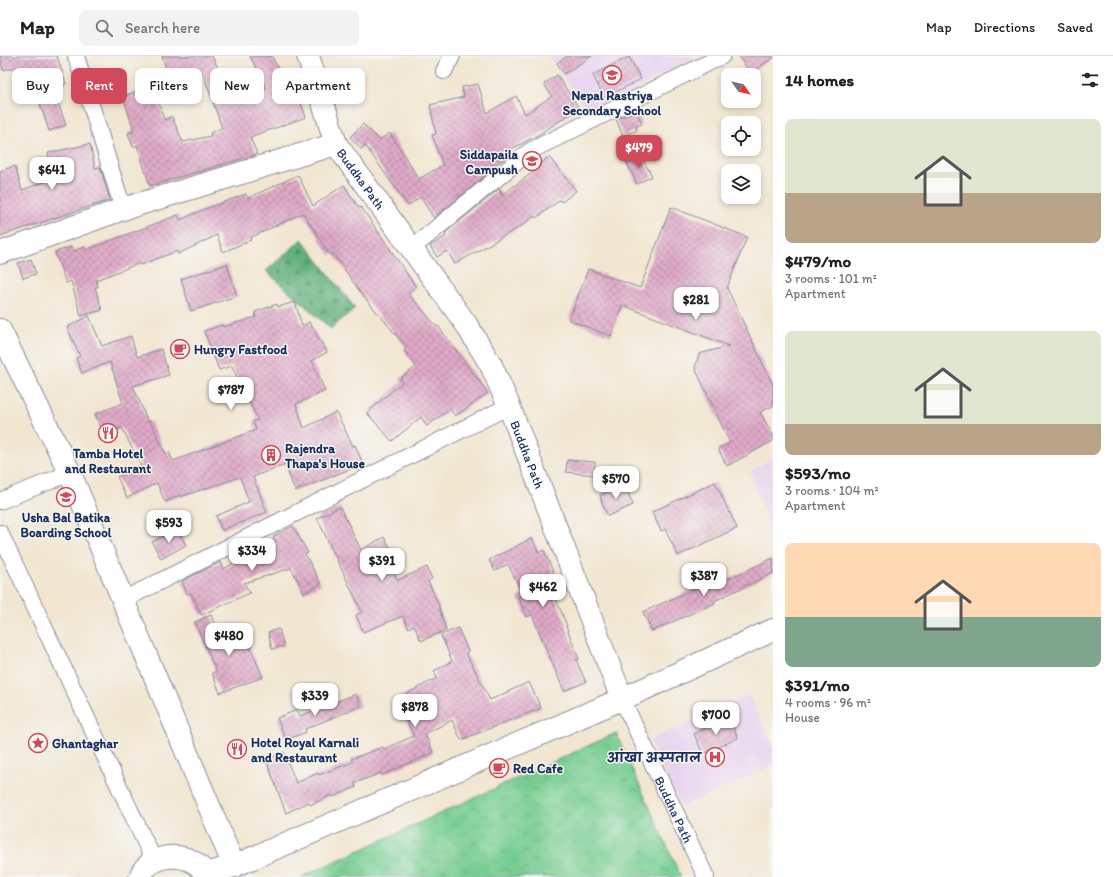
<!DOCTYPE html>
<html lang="en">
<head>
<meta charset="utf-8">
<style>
	:root { --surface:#fff; --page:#f2f2f2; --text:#202124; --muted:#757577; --line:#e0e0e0; --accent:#d1495b }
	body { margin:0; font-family:Itim,"Playpen Sans Deva",sans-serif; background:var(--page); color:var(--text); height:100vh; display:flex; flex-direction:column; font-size:15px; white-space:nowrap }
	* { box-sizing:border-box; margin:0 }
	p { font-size:13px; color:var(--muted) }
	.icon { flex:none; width:22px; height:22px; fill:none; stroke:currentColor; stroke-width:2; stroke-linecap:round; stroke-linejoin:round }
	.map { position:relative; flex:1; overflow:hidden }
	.panel { display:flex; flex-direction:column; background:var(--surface); width:340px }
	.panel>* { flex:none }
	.top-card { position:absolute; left:12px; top:12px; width:380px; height:36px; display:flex; gap:8px }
	.needle { width:26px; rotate:124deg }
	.buttons { position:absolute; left:721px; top:12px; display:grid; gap:8px }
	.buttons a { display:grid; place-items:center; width:40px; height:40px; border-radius:8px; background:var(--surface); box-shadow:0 2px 6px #0003; font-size:20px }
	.price { position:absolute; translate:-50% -34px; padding:0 9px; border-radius:8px; background:#fff; color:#222; font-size:13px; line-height:26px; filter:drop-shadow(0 1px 2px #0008) }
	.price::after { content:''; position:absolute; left:50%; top:24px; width:12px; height:9px; margin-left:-6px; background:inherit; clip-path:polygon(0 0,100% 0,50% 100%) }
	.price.selected { background:var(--accent); color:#fff }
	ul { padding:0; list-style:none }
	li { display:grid; align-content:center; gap:8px; height:212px; padding:0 12px }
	li span { display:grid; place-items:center; height:124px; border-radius:8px; color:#555 }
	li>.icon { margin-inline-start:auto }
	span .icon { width:72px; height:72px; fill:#fffc; stroke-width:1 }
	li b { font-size:17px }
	h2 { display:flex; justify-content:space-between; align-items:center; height:48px; padding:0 12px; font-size:17px }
	.chip { padding:0 14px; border-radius:8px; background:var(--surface); box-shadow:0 2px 6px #0003; font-size:14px; line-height:36px }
	.chip.selected { background:var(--accent); color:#fff }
	header { display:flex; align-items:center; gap:24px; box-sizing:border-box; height:56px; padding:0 20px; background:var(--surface); border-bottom:1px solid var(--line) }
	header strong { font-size:19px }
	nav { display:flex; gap:22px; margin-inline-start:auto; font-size:14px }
	.search { width:280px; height:36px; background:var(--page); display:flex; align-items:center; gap:10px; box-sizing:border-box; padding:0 14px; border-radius:8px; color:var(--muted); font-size:15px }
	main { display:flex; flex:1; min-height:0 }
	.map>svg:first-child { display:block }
	.built { fill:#e8d2ef }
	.forest { fill:url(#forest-firs); stroke:#3e706d }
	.park { fill:url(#park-crowns); stroke:#4a7e78 }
	.building { fill:url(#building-cross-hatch) }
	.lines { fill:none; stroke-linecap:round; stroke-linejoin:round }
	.street-casing { stroke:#868a98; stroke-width:18 }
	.secondary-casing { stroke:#868a98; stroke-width:24 }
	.street { stroke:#fff; stroke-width:16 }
	.secondary { stroke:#fff; stroke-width:22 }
	.labels { text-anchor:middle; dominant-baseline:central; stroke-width:3; stroke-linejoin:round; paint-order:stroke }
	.poi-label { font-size:13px; font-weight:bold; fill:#1b2f5e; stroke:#f6f6f2; text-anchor:start }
	.street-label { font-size:13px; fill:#1b2f5e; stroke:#f6f6f2 }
</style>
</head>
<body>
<header>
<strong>Map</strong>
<div class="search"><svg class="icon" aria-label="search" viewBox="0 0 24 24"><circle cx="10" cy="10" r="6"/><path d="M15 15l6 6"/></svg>Search here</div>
<nav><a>Map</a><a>Directions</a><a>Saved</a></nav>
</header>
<main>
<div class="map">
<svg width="773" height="821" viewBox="0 0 773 821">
	<defs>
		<pattern id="forest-firs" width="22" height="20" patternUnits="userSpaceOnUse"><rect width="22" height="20" fill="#62b17c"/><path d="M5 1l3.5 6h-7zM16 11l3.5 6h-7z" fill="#509069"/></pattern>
		<pattern id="park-crowns" width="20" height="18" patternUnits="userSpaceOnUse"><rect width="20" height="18" fill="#78ce92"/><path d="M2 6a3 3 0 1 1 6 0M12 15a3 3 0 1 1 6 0" fill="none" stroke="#67b180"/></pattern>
		<pattern id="building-cross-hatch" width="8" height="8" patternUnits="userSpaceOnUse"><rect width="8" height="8" fill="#e0aac8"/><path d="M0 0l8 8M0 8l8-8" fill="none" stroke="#b58ba6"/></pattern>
	</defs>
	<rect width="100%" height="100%" fill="#f6f6f2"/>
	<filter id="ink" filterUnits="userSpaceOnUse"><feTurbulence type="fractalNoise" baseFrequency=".025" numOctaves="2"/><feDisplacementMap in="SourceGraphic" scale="8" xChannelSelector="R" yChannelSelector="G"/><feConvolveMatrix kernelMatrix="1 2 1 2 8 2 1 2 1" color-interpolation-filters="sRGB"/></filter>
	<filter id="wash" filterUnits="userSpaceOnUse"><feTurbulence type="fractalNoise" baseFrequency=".012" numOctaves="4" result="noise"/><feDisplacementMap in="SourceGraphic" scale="16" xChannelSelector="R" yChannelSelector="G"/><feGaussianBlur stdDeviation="0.9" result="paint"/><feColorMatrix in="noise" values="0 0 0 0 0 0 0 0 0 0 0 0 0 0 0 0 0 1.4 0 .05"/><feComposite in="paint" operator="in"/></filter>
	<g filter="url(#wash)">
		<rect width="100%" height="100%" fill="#f2e6d1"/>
		<path class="built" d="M549 0H695L604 51 587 54Z
			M773 401V480L750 416Z
			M749 639 773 692V710L682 751 649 684Z"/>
		<path class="forest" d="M302 183 355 252 331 273 266 215Z"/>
		<path class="park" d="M616 677 681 821H301Z"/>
		<g id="blocks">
			<path class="building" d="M0 0H57L66 28 53 33 66 69 49 75 37 38 28 41 19 11 3 14Z
				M162 0H212L222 20 225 19 234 45 266 32 250 0H272L290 36 296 34 306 61 250 81 257 98 150 130 137 89 133 91 128 77 134 75 123 40 154 30 164 64 172 61 183 86 211 80 210 77 222 72 204 20 172 32Z
				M567 0H592L564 18 557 7Z
				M739 0H773V2L750 17Z
				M629 1 641 23 604 42 593 19Z
				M557 19 579 52 538 79 504 97 506 102 490 111 491 115 434 162 420 141 408 150 365 89 361 93 350 81 363 68 379 84 390 77 419 123 443 109 432 79 436 78 430 49 464 41 462 31 478 28 487 57 516 40 525 58 552 40 544 28Z
				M637 55 642 68 636 70 637 74 623 80 616 63Z
				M90 88 95 112 100 111 110 144 0 180V115L15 110 22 134 53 123 48 97Z
				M640 98 652 120 637 128 626 105Z
				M549 101 576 135 562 146 560 144 536 162 534 160 523 169 455 208 447 195 437 201 430 190 446 180 445 177 499 133 502 139 536 114 535 112Z
				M298 119 313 150 344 129 359 152 361 151 416 231 408 237 437 271 438 270 488 337 455 360 450 353 427 370 421 361 392 385 367 357 402 326 400 323 403 320 416 311 404 294 407 292 360 236 333 197 330 199 303 157 250 182 251 184 223 196 217 179 178 198 177 195 141 209 140 207 96 224 98 231H95L102 254 81 260 71 225 66 227 55 196 71 191 73 195 85 191 86 194 178 159 180 164 207 152 246 138 248 142Z
				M671 151 747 181 727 232 773 329V350L760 356 773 379V385L727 410 718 393 730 387 695 312 699 298 729 290 622 249 611 280 569 264 588 213 640 232Z
				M31 203 36 218 23 222 18 207Z
				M227 208 237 240 191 255 181 223Z
				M295 246 302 270 309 266 327 296 312 305 325 335 296 348 304 372 336 356 353 390 355 389 363 408 295 435 285 408 253 421 267 456 222 474 216 460 249 446 240 421 180 441V439L165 446 157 427 127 442 117 421 141 410 122 372 104 379 95 358 123 347 110 306 82 317 76 302 80 300 67 271 89 260 102 290 131 280 137 301 161 293 169 319 133 330 148 366 150 365 166 398 169 396 173 405 256 374 253 365 258 364 232 310 219 314 204 275 222 269 223 271 256 261 255 256 277 248 278 251Z
				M567 404 595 406 594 419 566 416Z
				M715 426 737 472 678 500 665 473 661 475 652 456Z
				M624 428 633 449 608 460 601 444V439Z
				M340 451 361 494 384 481 392 495 383 500 398 524 427 511 432 523 428 525 438 548 446 574 421 585 414 569 408 572 403 560 363 576 356 559 362 556 317 462Z
				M293 470 308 497 305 498 321 528 304 537 291 512 244 527 250 537 201 559 191 537 187 538 182 525 221 506 224 513 249 498 248 494 276 486 273 481Z
				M177 473 186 489 161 503 152 486Z
				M532 482 539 497 544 494 555 520 548 523 567 570H566L579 603 576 604 586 626 564 635 532 559 527 561 518 541 523 539 508 508 495 515 489 504Z
				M773 502V517L714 545 715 547 652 575 643 556 707 527 709 532Z
				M211 559 220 583 242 573 263 621 220 637 212 617 216 615 195 566Z
				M458 572 468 595 466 597 490 644 529 626 541 652 461 684 452 664 425 678 433 697 382 719 381 717 355 727 356 731 333 741 332 739 310 749 309 746 286 757 266 703 284 696 296 727 318 717 319 719 353 706 351 703 383 691 384 693 414 680 395 644 437 622 434 615 452 605 441 579Z
				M279 573 284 590 272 593 268 576Z
				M356 638 361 650 305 673 306 676 286 684 277 662 297 654 300 660Z
				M729 662 738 682 703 698 694 678Z"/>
		</g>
	</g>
	<g filter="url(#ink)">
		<use href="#blocks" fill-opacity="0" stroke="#868a98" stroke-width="1"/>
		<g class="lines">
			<defs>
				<g id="street">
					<path d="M76 0 123 153"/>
					<path d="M444 15 452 0"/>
					<path d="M411 193 530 95 722 0"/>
					<path d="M0 445 70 417"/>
					<path d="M0 477 154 805"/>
					<path d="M123 544 509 350"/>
					<path id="s1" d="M622 643 706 821"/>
				</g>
				<g id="secondary">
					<path id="s2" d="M308 0 336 88 466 268 491 309 509 350 622 643"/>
					<path d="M0 197 123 153 336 88"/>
					<path d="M0 274 70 417 234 810"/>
					<path d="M205 818 234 810 622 643 773 574"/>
					<path d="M140 821C149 794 197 794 206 821"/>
				</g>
			</defs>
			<use href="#street" class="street-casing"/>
			<use href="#secondary" class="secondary-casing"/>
			<use href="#street" class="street"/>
			<use href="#secondary" class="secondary"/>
		</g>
	</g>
	<defs>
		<symbol id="school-ring" viewBox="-11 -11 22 22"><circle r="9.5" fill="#f6f6f2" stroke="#d1495b" stroke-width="1.5"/><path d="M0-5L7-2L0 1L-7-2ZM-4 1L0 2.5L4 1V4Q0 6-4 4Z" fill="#d1495b"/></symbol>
		<symbol id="university-ring" viewBox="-11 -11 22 22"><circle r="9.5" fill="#f6f6f2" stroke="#d1495b" stroke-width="1.5"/><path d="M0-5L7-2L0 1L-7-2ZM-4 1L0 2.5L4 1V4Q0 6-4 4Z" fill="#d1495b"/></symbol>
		<symbol id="cafe-ring" viewBox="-11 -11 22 22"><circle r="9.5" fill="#f6f6f2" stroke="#d1495b" stroke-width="1.5"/><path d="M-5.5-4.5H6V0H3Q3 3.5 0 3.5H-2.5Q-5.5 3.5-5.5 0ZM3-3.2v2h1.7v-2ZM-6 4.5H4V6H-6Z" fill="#d1495b"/></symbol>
		<symbol id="restaurant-ring" viewBox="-11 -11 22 22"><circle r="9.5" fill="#f6f6f2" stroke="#d1495b" stroke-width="1.5"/><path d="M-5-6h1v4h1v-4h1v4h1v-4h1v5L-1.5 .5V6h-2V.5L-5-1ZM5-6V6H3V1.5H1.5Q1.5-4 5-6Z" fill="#d1495b"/></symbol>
		<symbol id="building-ring" viewBox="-11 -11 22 22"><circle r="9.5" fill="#f6f6f2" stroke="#d1495b" stroke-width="1.5"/><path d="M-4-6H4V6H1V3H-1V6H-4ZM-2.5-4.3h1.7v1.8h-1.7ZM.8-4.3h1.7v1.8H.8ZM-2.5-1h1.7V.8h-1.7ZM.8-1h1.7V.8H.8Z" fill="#d1495b"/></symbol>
		<symbol id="sight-ring" viewBox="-11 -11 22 22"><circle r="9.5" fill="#f6f6f2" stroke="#d1495b" stroke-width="1.5"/><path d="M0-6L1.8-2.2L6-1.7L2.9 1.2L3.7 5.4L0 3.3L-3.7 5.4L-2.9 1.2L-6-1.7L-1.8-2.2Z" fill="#d1495b"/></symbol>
		<symbol id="hospital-ring" viewBox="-11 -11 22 22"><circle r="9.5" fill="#f6f6f2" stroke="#d1495b" stroke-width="1.5"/><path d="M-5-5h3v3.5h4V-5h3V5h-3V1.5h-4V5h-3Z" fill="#d1495b"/></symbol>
	</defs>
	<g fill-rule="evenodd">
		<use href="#school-ring" x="601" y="8" width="22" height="22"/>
		<use href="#university-ring" x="521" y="94" width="22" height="22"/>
		<use href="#cafe-ring" x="169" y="282" width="22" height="22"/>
		<use href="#restaurant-ring" x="97" y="366" width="22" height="22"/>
		<use href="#building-ring" x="260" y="388" width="22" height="22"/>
		<use href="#school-ring" x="55" y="430" width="22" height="22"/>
		<use href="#sight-ring" x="27" y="676" width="22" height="22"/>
		<use href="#restaurant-ring" x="226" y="682" width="22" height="22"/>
		<use href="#hospital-ring" x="704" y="690" width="22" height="22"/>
		<use href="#cafe-ring" x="488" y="701" width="22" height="22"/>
	</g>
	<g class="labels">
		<g class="poi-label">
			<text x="612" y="39" text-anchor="middle">Nepal Rastriya<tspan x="612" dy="15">Secondary School</tspan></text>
			<text x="518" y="98" text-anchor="end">Siddapaila<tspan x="518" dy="15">Campush</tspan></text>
			<text x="194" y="293">Hungry Fastfood</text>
			<text x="285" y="392">Rajendra<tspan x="285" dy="15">Thapa's House</tspan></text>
			<text x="108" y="397" text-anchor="middle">Tamba Hotel<tspan x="108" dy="15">and Restaurant</tspan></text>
			<text x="66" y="461" text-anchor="middle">Usha Bal Batika<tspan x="66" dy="15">Boarding School</tspan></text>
			<text x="251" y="686">Hotel Royal Karnali<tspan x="251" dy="15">and Restaurant</tspan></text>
			<text x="52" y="687">Ghantaghar</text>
			<text x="701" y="701" text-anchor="end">आंखा अस्पताल</text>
			<text x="513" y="712">Red Cafe</text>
		</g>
		<g class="street-label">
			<text stroke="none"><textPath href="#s2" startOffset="135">Buddha Path</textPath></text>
			<text stroke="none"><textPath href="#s2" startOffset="459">Buddha Path</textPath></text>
			<text stroke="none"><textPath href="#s1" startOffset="122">Buddha Path</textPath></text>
		</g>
	</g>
</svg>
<div class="buttons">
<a><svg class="needle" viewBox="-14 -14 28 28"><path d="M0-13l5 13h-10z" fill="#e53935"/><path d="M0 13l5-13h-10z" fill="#757577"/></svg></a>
<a><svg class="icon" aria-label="locate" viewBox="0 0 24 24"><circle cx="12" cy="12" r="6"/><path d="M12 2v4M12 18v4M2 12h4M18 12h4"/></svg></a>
<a><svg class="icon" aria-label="layers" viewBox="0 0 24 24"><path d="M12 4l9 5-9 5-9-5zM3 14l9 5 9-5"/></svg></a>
</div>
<b class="price selected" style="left:639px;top:113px">$479</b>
<b class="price" style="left:52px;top:135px">$641</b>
<b class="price" style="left:696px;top:265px">$281</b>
<b class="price" style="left:231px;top:355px">$787</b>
<b class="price" style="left:616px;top:444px">$570</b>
<b class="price" style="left:169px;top:488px">$593</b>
<b class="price" style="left:252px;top:516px">$334</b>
<b class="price" style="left:382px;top:526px">$391</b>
<b class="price" style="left:704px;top:541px">$387</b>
<b class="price" style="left:543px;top:552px">$462</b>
<b class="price" style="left:229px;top:601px">$480</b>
<b class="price" style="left:315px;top:661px">$339</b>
<b class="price" style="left:415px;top:672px">$878</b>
<b class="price" style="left:716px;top:680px">$700</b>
<div class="top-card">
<a class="chip">Buy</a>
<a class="chip selected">Rent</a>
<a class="chip">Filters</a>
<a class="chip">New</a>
<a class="chip">Apartment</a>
</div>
</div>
<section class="panel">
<h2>14 homes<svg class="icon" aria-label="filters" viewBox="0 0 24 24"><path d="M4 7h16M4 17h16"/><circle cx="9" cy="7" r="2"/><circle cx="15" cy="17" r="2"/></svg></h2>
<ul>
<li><span style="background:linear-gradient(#dfe7d0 60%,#b9a48a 0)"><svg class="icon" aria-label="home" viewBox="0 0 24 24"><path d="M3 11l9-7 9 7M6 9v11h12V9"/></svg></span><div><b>$479/mo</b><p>3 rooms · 101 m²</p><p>Apartment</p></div></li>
<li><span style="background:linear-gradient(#dfe7d0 75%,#b9a48a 0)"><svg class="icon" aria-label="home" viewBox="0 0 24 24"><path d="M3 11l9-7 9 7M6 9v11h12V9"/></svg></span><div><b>$593/mo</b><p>3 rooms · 104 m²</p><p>Apartment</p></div></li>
<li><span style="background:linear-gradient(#ffd9b3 60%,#7fa58c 0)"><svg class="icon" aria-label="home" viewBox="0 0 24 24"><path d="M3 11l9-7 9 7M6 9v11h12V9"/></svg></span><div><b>$391/mo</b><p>4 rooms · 96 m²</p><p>House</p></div></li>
</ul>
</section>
</main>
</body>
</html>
